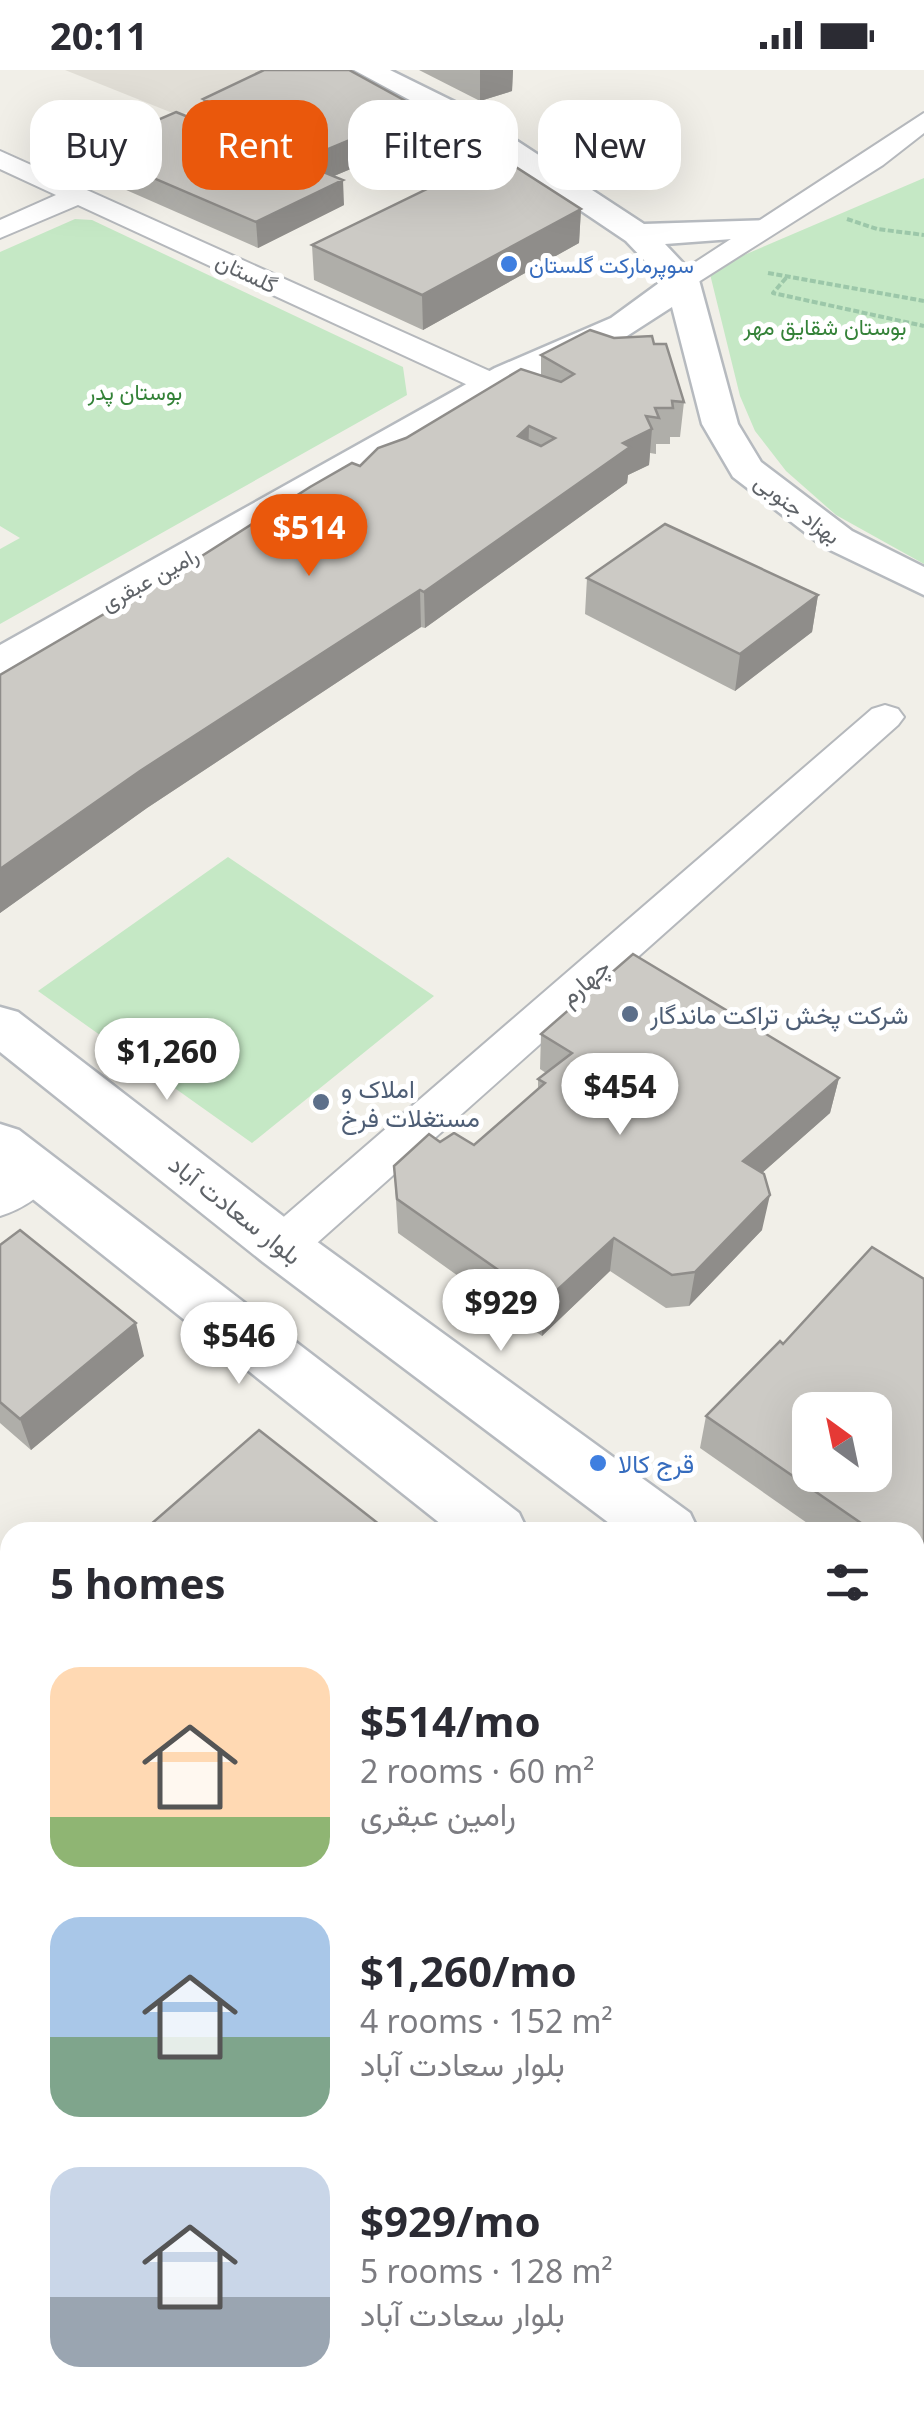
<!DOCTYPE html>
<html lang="en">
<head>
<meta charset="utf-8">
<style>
	:root { --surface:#fff; --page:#f2f2f3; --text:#2b2b33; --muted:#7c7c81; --accent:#ea580c }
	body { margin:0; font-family:"Noto Sans",Vazirmatn,sans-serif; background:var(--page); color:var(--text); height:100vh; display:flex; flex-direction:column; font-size:38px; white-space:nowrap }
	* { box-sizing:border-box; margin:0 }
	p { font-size:32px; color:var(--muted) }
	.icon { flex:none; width:55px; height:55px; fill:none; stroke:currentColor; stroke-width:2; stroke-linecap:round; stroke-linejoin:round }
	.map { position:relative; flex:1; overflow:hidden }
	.drawer { position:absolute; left:0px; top:1452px; width:925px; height:892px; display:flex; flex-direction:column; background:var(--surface); border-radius:30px 30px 0 0; box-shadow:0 10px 40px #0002 }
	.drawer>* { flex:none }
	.top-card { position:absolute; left:30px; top:30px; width:865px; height:90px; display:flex; gap:20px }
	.needle { width:65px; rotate:327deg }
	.fabs { position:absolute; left:792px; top:1322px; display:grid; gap:20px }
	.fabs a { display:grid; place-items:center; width:100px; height:100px; border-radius:20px; background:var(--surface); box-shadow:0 10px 40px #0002; font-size:50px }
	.price { position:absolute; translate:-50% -85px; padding:0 22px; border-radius:35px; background:#fff; color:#222; font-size:32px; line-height:65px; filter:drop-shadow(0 2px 5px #0008) }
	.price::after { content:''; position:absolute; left:50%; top:60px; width:30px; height:22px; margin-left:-15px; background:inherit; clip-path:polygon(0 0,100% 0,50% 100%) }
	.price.current { background:var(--accent); color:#fff }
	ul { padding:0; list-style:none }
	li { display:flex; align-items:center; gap:30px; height:250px; padding:0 50px }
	li span { display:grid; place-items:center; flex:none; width:280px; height:200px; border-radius:30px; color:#555 }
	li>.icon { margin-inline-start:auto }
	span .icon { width:120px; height:120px; fill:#fffc; stroke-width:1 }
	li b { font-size:42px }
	h2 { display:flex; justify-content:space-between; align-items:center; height:120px; padding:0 50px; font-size:42px }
	.tag { padding:0 35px; border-radius:30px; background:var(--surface); box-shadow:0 10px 40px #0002; font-size:35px; line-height:90px }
	.tag.current { background:var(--accent); color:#fff }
	.status { display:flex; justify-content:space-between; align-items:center; height:70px; padding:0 50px; background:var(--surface); direction:ltr }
	.status svg { height:28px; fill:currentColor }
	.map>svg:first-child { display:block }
	.education { fill:#e1ded6 }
	.green { fill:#c5e8c5 }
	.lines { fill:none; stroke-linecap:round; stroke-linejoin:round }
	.street-casing { stroke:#b5b8bc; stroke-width:4 }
	.secondary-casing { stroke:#b6babf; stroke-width:5 }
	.path { stroke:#9cc7a9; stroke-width:4; stroke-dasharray:6 2.5; stroke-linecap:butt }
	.street { fill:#fff; fill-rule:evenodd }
	.secondary { fill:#fff; fill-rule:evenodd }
	.wall { fill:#afaea9 }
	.shaded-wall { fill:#8f8d8a }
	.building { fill:#cccac5; stroke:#8f8d8a; stroke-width:2.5; fill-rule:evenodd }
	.shop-dot { fill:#3f7fe0; stroke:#fff; stroke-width:4 }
	.service-dot { fill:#5c6f8a; stroke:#fff; stroke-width:4 }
	.labels { text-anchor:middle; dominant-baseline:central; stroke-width:10; stroke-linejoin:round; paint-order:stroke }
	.far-shop-label { font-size:22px; fill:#366cbe; stroke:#fff; text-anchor:start }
	.far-street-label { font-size:22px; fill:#5f6368; stroke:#fff }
	.far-park-label { font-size:22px; fill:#348238; stroke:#fff }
	.street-label { font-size:25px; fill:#5f6368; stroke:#fff }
	.service-label { font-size:25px; fill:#4e5e75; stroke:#fff; text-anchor:start }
	.shop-label { font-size:25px; fill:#366cbe; stroke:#fff; text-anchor:start }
</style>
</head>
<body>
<div class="status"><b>20:11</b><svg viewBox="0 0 49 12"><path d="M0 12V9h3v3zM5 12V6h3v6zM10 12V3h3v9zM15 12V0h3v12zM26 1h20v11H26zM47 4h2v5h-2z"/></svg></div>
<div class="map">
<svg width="924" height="2344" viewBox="0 0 924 2344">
	<rect width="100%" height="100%" fill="#f1efe8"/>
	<path class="education" d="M65 0H281L180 46Z"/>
	<path class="green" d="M924 108V494L836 445 786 401 755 361 740 326 709 200Z
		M75 149 92 150 403 297 407 325 0 554V479L20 468 0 456V182Z
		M228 787 434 926 252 1073 38 921Z"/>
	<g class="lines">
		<defs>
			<path id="street" d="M284 0H316L147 84 138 86 125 78Z
				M924 43V63L883 95 692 216H672L668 210Z
				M0 81 505 308 509 315 494 324 483 322 78 135 0 168V150L56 125 0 99Z
				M885 635 898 639 904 647 898 655 299 1189 282 1195 265 1189 258 1176 265 1163 872 639Z
				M34 1085 50 1090 57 1103C46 1124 23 1139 0 1146V1103Z
				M924 1845V1913L915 1917V1849Z
				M461 2335H535L531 2344H457Z"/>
			<path id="secondary" d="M354 0H390L465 37 644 154 770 150 775 157 770 164 759 167 665 174 699 210 738 354 761 392 852 461 924 497V525L824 477 733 407 702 354 672 237 613 275 521 314 15 601 0 605V575L495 298 611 248 663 210 626 171 445 49Z
				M0 937 18 942 301 1160 690 1443 699 1462H621L263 1192 0 982Z
				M0 1054 19 1060 519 1443 528 1462H451L0 1103Z
				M915 1616 924 1619V1685L915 1681Z
				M915 1754 924 1757V1830L915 1826Z"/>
		</defs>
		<use href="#street" class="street-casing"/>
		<use href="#secondary" class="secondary-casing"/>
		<path class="path" d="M847 149 877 159 924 165
			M768 203 924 231
			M786 208 773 223 924 256"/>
		<use href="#street" class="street"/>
		<use href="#secondary" class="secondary"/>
	</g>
	<path class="wall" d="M419 0H513L512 21 480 31Z
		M203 29 422 69 334 106 344 135 258 178 92 105 88 80 205 54Z
		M581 139 579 173 423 260 314 210 312 175Z
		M614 268 654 274 684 332 680 367H670V374H656V384L650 383 649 395 628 405 627 413 425 558 421 557 147 738 0 843V605L406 368 541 306V285Z
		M587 508 818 525 812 562 735 621 585 544Z
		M541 964 839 1008 830 1043 762 1103V1160L689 1236 666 1238 610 1201 542 1266 398 1163 394 1096 440 1072 474 1075 538 1020V1009L546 1003 540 999Z
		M0 1175 144 1286 31 1380 0 1353Z
		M924 1209V1522L917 1531 915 1530V1462H820L700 1378 706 1346 783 1274Z
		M10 1522V1662L0 1652V1531Z"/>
	<path class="shaded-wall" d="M480 0H513L512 21 480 31Z
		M422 40V69L315 114 314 85Z
		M343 110 344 135 258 178 256 152Z
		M581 139 579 173 423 260 422 225Z
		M529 356 528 392 518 366Z
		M652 359 649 395 628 405 627 413 425 558 424 522 623 373Z
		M420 520 421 557 147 738 0 843V799L140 701Z
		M818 525 812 562 735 621 740 584Z
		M839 1008 830 1043 737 1125 743 1091Z
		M770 1125 762 1160 689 1236 695 1202Z
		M614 1168 610 1201 542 1266 544 1232Z
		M136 1253 144 1286 31 1380 20 1349Z"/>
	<path class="building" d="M264 0H349L422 40 314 85 203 29Z
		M176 42 343 110 256 152 88 80Z
		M497 85 581 139 422 225 312 175Z
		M590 260 614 268 652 266 654 274H666L684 332 672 331 673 338H655L659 348 646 346 652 359 623 373 630 377 424 522 420 520 140 701 0 799V605L186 496 310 417 352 393 360 396 378 378 406 368 521 299 561 312 574 304 541 285ZM529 356 555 368 541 376 518 366Z
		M665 454 818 525 740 584 587 508Z
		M633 884 839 1008 743 1091 764 1104 770 1125 695 1202 672 1205 614 1168 544 1232 397 1129 394 1096 429 1064 440 1072 454 1063 474 1075 545 1013 538 1009 572 983 541 964Z
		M20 1160 136 1253 20 1349 0 1332V1175Z
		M872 1177 924 1209V1498L915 1491V1462H874L706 1346 780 1271 783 1274ZM810 1340H875V1405H810Z
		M259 1360 389 1462H142Z
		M10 1522V1649L0 1639V1531Z"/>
	<g class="shop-dot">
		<circle cx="509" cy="194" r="10"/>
		<circle cx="598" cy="1393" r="10"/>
	</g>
	<g class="service-dot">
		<circle cx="630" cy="944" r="10"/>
		<circle cx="321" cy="1032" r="10"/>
	</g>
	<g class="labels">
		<g class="far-shop-label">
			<text x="529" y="194">سوپرمارکت گلستان</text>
		</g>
		<g class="far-street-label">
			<text transform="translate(247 202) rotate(25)">گلستان</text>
			<text transform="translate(798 438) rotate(37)">بهزاد جنوبی</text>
			<text transform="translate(149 508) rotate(-29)">رامین عبقری</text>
		</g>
		<g class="far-park-label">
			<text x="825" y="256">بوستان شقایق مهر</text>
			<text x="135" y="321">بوستان پدر</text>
		</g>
		<g class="street-label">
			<text transform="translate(584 911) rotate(-41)">چهارم</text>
			<text transform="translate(236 1139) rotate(38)">بلوار سعادت آباد</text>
		</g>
		<g class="service-label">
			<text x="650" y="944">شرکت پخش تراکت ماندگار</text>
			<text x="341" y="1018">املاک و<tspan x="341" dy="29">مستغلات فرخ</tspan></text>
		</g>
		<g class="shop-label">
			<text x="618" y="1393">قرج کالا</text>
		</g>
	</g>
</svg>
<div class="fabs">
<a><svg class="needle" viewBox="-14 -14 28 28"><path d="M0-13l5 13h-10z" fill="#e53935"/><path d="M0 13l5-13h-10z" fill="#7c7c81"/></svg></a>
</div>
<b class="price current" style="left:309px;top:509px">$514</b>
<b class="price" style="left:167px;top:1033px">$1,260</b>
<b class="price" style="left:620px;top:1068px">$454</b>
<b class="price" style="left:501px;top:1284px">$929</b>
<b class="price" style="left:239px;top:1317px">$546</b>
<div class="top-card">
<a class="tag">Buy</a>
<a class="tag current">Rent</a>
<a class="tag">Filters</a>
<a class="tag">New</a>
</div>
<section class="drawer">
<h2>5 homes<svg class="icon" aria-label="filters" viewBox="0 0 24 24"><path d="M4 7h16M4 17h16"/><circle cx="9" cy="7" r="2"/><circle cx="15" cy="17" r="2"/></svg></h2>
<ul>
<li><span style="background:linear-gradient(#ffd9b3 75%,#8fb573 0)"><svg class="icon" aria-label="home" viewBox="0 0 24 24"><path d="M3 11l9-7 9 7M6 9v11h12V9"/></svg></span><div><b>$514/mo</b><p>2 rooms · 60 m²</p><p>رامین عبقری</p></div></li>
<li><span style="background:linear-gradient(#a9c7e8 60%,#7fa58c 0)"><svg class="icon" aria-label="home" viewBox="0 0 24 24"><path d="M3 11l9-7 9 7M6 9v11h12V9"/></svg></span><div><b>$1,260/mo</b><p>4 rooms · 152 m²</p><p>بلوار سعادت آباد</p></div></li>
<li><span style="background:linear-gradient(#c9d6e8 65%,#9aa5b1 0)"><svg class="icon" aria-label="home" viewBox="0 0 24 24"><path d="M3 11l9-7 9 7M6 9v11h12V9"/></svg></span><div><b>$929/mo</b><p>5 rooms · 128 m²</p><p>بلوار سعادت آباد</p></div></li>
</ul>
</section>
</div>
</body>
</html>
